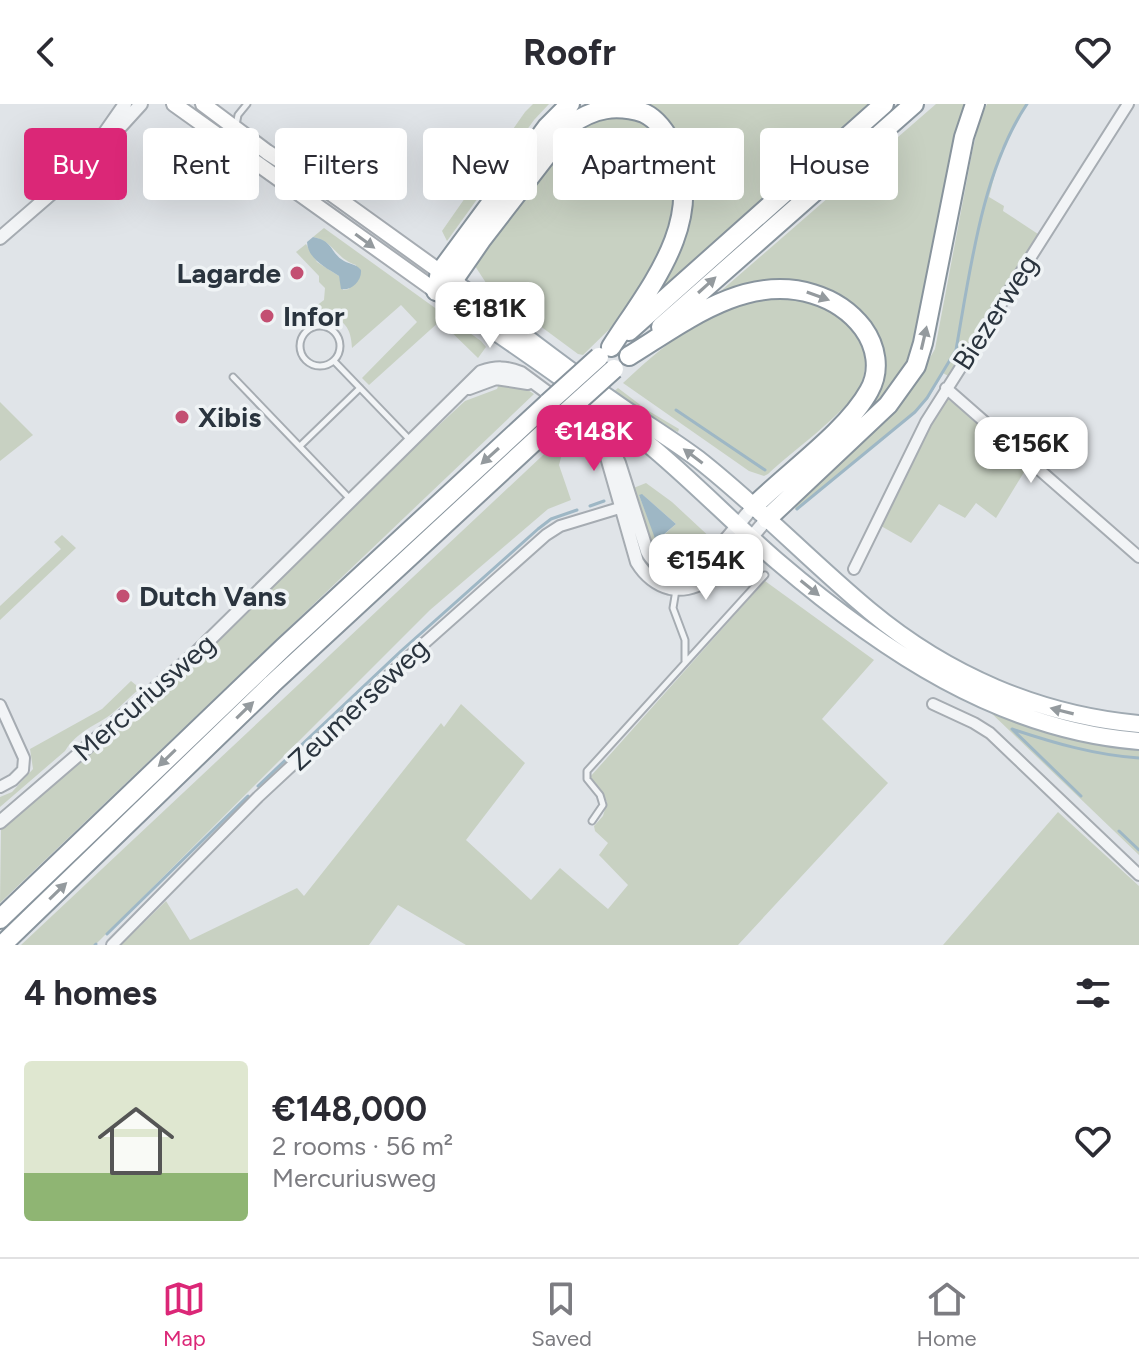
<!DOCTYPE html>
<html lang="en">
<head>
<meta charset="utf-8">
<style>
	:root { --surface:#fff; --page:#f7f7f7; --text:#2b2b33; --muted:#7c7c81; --line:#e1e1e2; --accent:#db2777 }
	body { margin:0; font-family:Figtree,sans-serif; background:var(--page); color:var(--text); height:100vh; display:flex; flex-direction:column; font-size:30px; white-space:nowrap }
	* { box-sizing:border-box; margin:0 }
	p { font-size:26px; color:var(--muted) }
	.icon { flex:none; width:44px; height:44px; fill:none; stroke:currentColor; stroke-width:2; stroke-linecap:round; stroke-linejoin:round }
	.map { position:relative; height:841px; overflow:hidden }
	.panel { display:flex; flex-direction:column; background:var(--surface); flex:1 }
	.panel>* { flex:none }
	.hud { position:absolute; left:24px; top:24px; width:1092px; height:72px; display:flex; gap:16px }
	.price { position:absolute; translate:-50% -68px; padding:0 18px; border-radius:16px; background:#fff; color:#222; font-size:26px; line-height:52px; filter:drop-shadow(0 2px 4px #0008) }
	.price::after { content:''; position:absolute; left:50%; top:48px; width:24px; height:18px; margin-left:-12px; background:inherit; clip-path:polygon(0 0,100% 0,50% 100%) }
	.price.current { background:var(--accent); color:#fff }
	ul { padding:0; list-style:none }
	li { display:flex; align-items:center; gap:24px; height:200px; padding:0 24px }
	li span { display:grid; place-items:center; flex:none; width:224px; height:160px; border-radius:8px; color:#555 }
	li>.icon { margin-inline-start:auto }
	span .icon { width:96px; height:96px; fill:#fffc; stroke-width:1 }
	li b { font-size:34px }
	h2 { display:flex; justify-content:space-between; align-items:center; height:96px; padding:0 24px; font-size:34px }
	.chip { padding:0 28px; border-radius:8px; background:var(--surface); box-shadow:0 8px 32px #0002; font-size:28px; line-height:72px }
	.chip.current { background:var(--accent); color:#fff }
	header { display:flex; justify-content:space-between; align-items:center; height:104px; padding:0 24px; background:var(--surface); font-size:36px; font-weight:700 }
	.menu { display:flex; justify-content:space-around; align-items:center; height:112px; border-top:2px solid var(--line); background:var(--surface); font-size:22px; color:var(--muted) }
	.menu a { display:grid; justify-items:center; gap:4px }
	.menu .current { color:var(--accent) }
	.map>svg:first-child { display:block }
	.green { fill:#c8d1c2; fill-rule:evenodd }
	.water { fill:#9eb7c5 }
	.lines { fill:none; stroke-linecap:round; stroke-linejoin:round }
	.stream { stroke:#9eb7c5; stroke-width:3 }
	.service-casing { stroke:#a6acb2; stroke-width:9 }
	.minor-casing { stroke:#a6acb2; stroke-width:14 }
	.tertiary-casing { stroke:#a6acb2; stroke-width:16 }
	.secondary-casing { stroke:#a6acb2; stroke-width:18 }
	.primary-casing { stroke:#a0aab2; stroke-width:20 }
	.motorway-casing { stroke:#88949d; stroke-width:22 }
	.service { stroke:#f2f4f6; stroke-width:5 }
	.minor { stroke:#f2f4f6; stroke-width:10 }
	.tertiary { stroke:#f2f4f6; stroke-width:12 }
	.secondary { stroke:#fff; stroke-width:14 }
	.primary { stroke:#fff; stroke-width:16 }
	.motorway { stroke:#fff; stroke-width:18 }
	.motorway-bridge-casing { stroke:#88949d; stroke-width:22; stroke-linecap:butt }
	.motorway-bridge { stroke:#fff; stroke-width:18 }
	.oneway { fill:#949a9e }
	.poi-dot { fill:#c34f72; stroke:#eff3f5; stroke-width:3 }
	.labels { text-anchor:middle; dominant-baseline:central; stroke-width:7; stroke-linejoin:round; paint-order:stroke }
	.poi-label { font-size:28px; font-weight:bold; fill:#2a343e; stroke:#eff3f5; text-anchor:start }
	.street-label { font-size:28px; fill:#2a343e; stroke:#eff3f5 }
</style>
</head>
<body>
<header><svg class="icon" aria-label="back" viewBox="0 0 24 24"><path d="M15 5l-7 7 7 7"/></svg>Roofr<svg class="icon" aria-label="heart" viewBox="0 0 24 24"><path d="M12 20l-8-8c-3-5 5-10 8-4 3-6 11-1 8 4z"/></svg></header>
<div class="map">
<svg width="1139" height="841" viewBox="0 0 1139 841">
	<rect width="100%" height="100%" fill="#e0e4e8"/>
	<path class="green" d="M533 0H549L534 16 447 137 442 127 525 8Z
		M635 0H874L659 187 672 161 689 77Z
		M936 0H972L916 246C902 273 888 296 861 312L873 299 882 276 884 254 880 234 869 218 856 205 832 190 707 199Z
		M987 0H1027L1001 46 989 93 1004 102 1003 107 1041 132 950 273 943 269 928 295 904 317 795 406 796 397 858 340 913 283 935 245 972 49 979 18Z
		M627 11 648 22 667 49 675 81 672 118 660 156 630 205 583 251 578 250 490 185 475 162 478 155 567 34 587 17Z
		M324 124 481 237 486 243 478 254 440 217 369 281 362 274 417 218 401 201 352 244C351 228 348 220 334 213L329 219 323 217 310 219 303 212 324 196 325 184 319 178V172L296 148 306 140 317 158 339 172 343 186 349 185 356 161C335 154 335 138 313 133Z
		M795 193C823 200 848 207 860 235 867 251 867 269 859 284 848 307 789 350 768 370L764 372 749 367 623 279C661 244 705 205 758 195 770 193 783 194 795 193Z
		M499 280 520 281 534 290 0 799 1 725 465 297 497 285Z
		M618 284 647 306 679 325 678 328 639 311 611 290Z
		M948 295 1029 360 996 414 976 399 965 414 939 400 911 439 881 422 942 297Z
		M0 298 33 331 0 357Z
		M575 321 588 329 601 345 588 342 562 350 559 361 571 396 548 405 430 506 95 841H21Z
		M646 379 672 398 714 437C706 456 696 459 677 464L654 452 631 385ZM639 391H643L676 420 657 437Z
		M62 431 76 444 0 516V502L61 445 54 438Z
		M765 477 874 556 822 615 888 679 738 841H466L398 801 369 841H121L166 797 190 836 297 784 304 792 441 619 444 623 461 600 525 659 466 736 531 796 560 764 608 805 628 781 599 751 608 739 595 727 594 722 603 712 607 698 590 673Z
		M131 577 136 581 137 587C126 596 114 610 101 617 87 625 73 633 65 647L0 703V693L12 688 33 665 30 645 102 605Z
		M987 605 1057 631 1139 646V751Z
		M1058 708 1139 782V841H943Z"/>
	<path class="water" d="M313 133C334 137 330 149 344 157 351 161 355 159 361 166 362 177 351 187 341 185L339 172C325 163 308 155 307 138Z
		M642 390 676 420 656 437 639 391Z"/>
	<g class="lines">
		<path class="stream" d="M676 306 765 366
			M590 402 604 397
			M797 405 915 308 927 294 956 246C970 167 982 67 1027 0
			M258 682 401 547 538 425 551 415 577 406
			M1081 692 1012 625C1054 639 1095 651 1139 654
			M1119 727 1139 746
			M107 830 248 692
			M95 841 96 840"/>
		<defs>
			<path id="service" d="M236 21 238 11 247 0
				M300 242a20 20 0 1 1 40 0a20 20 0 1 1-40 0Z
				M334 257 411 337
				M233 273 351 396
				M300 342 360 284
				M679 468 673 504 685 536V557
				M592 717 603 701 600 691 587 675V667L765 471"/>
			<path id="minor" d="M946 284 1139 453
				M854 465 926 318 1128 0
				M933 600 974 619 990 629 1139 771
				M0 601 24 654 23 666 13 676 0 683
				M112 841 258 693 402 559 546 431 560 422 626 402"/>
			<path id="tertiary" d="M104 30 125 0
				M0 134 90 56 141 0
				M469 284 496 274 528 279
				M603 339 637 458C645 471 655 480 670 484 710 492 743 442 767 415
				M0 718 194 551 481 268C496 263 506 263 521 269L598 326 609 338 619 359 647 447C652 457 660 463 671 466 704 475 733 424 753 403"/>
			<path id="secondary" d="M174 0 436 187
				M203 0 267 48 332 90 446 172"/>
			<path id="primary" d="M453 177C506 218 558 259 613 297 641 317 670 334 698 355 758 402 811 458 870 507 947 571 1039 611 1139 620
				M436 187C507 236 580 284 647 339 692 376 733 419 777 457 881 546 999 626 1139 637"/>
			<path id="motorway" d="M436 187 453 177 482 135 570 21C594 4 616 0 644 9 659 16 669 33 675 47 705 120 648 185 611 243
				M436 187 440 168 547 23 570 0
				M661 223 914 0
				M629 227 884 0
				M629 252C683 219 745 169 813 190 833 196 850 207 863 224 876 242 881 266 869 287 847 327 787 369 753 403
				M767 415 888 301 916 262 923 239 964 33 975 0
				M0 815 284 543 548 299
				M2 841 272 580 563 311"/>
		</defs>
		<use href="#service" class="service-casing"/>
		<use href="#minor" class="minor-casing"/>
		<use href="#tertiary" class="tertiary-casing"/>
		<use href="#secondary" class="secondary-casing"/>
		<use href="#primary" class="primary-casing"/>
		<use href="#motorway" class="motorway-casing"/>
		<use href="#service" class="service"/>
		<use href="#minor" class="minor"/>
		<use href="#tertiary" class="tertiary"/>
		<use href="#secondary" class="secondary"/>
		<use href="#primary" class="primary"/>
		<use href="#motorway" class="motorway"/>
		<defs>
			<path id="motorway-bridge" d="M548 299 599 253
				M563 311 614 265"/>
		</defs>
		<use href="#motorway-bridge" class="motorway-bridge-casing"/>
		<use href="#motorway-bridge" class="motorway-bridge"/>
	</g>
	<defs><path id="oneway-solid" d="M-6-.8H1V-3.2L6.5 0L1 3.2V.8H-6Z" transform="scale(2)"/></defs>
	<g class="oneway">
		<use href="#oneway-solid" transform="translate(365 137) rotate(36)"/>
		<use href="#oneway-solid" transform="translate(707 181) rotate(-42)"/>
		<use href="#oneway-solid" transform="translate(818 192) rotate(20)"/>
		<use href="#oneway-solid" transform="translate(924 234) rotate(-77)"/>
		<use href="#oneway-solid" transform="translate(490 352) rotate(138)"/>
		<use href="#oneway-solid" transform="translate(693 352) rotate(-143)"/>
		<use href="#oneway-solid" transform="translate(810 484) rotate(39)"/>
		<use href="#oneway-solid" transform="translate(245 606) rotate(-44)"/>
		<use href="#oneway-solid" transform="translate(1062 607) rotate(-166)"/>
		<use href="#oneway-solid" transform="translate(167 654) rotate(136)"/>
		<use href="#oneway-solid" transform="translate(58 787) rotate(-44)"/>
	</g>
	<g class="poi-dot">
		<circle cx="297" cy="169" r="8"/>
		<circle cx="267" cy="212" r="8"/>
		<circle cx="182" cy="313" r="8"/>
		<circle cx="123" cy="492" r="8"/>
	</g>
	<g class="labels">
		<g class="poi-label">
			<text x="281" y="169" text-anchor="end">Lagarde</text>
			<text x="283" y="212">Infor</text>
			<text x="198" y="313">Xibis</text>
			<text x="139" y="492">Dutch Vans</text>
		</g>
		<g class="street-label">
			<text transform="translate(995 208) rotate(-57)">Biezerweg</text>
			<text transform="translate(144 593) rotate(-41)">Mercuriusweg</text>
			<text transform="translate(358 600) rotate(-43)">Zeumerseweg</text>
		</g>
	</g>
</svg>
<b class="price" style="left:490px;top:246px">€181K</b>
<b class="price current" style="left:594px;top:369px">€148K</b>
<b class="price" style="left:1031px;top:381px">€156K</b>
<b class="price" style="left:706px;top:498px">€154K</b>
<div class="hud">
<a class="chip current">Buy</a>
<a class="chip">Rent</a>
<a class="chip">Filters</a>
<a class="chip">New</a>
<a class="chip">Apartment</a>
<a class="chip">House</a>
</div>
</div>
<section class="panel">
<h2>4 homes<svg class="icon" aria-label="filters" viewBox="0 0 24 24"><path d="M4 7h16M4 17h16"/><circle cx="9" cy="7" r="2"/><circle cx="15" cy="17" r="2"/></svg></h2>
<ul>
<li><span style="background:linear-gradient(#dfe7d0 70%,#8fb573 0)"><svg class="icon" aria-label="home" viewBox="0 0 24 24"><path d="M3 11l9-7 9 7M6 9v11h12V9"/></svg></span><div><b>€148,000</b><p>2 rooms · 56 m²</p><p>Mercuriusweg</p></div><svg class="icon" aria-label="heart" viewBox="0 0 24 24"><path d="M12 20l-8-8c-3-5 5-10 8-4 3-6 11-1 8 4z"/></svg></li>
</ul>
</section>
<nav class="menu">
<a class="current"><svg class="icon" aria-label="map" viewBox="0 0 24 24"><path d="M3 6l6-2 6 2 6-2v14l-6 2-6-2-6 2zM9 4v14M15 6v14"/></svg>Map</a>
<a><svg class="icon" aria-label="saved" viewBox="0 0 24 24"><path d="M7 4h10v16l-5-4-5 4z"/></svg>Saved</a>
<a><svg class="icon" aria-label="home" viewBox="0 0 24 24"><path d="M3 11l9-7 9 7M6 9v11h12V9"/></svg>Home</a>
</nav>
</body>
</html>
